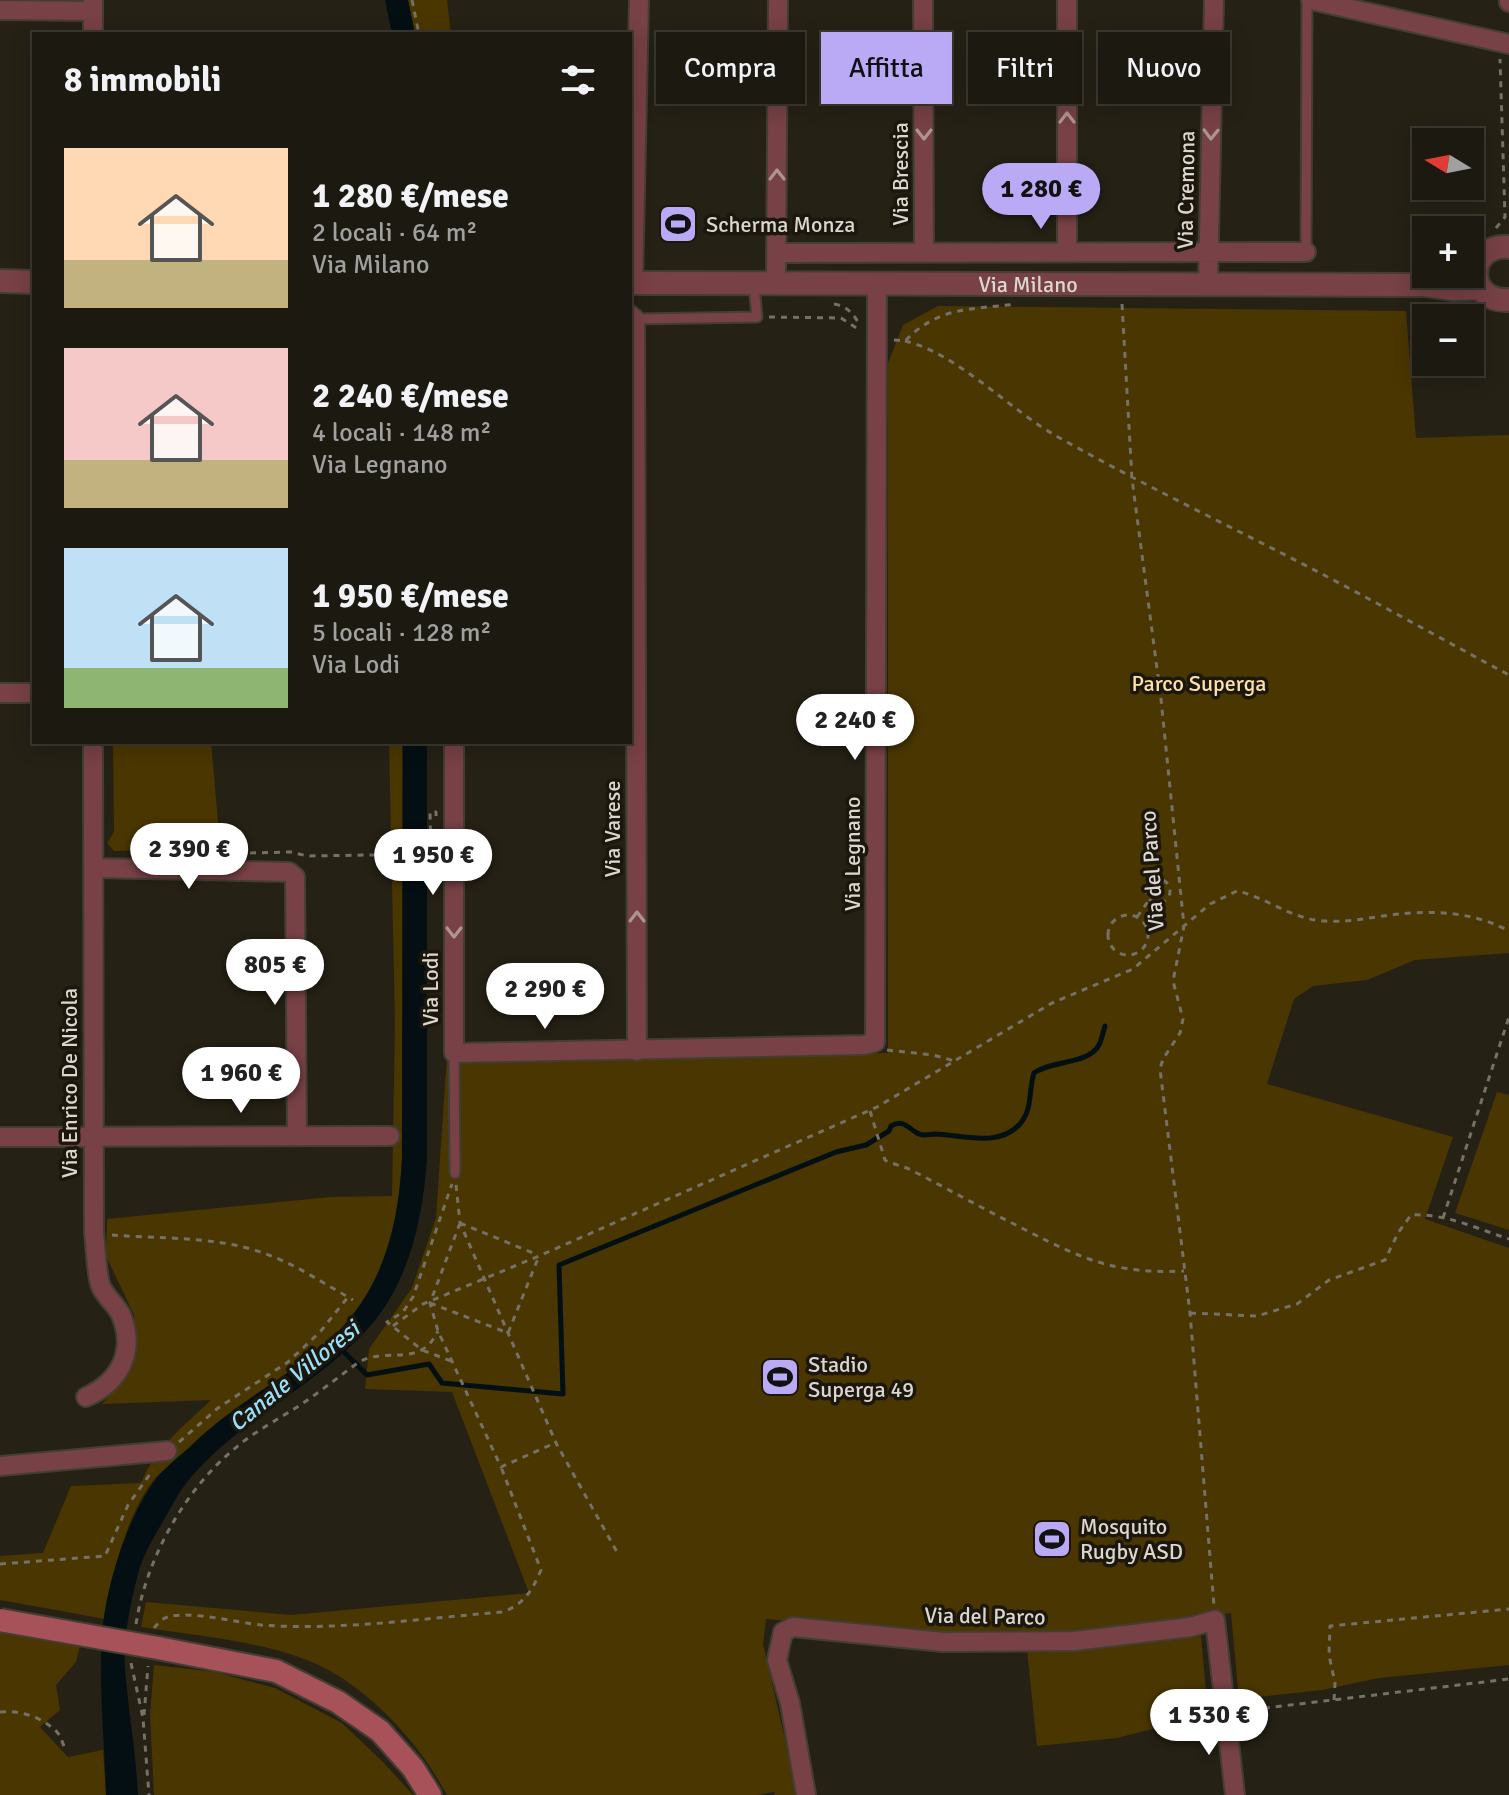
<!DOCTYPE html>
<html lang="it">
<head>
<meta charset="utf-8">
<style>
	:root { --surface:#1c1910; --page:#252219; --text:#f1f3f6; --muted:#a0a09f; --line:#3a3830; --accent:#baaaf6 }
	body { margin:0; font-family:Signika,sans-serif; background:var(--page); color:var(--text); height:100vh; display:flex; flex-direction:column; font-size:30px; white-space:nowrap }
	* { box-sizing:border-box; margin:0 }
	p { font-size:26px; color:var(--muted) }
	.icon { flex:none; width:44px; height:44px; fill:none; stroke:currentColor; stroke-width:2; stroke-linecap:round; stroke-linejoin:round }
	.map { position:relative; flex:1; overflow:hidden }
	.side { position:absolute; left:32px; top:32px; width:600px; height:712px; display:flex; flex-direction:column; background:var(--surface); border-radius:0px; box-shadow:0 4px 20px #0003,0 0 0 2px var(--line) }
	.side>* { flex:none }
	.guide { position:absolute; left:656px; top:32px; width:732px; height:72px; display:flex; gap:16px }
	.needle { width:52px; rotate:280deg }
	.controls { position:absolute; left:1412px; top:128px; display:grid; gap:16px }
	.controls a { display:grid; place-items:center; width:72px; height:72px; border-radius:0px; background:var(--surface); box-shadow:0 4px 20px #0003,0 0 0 2px var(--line); font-size:40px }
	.price { position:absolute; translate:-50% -68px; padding:0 18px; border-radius:28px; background:#fff; color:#222; font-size:26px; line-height:52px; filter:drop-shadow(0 2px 4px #0008) }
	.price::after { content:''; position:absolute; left:50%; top:48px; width:24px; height:18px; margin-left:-12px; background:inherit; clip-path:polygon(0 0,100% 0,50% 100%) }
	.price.current { background:var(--accent); color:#111 }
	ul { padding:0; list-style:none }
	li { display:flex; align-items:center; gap:24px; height:200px; padding:0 32px }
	li span { display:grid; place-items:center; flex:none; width:224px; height:160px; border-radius:0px; color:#555 }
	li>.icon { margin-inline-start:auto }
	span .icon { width:96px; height:96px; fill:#fffc; stroke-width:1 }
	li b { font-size:34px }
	h2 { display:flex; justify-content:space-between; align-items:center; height:96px; padding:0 32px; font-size:34px }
	.pill { padding:0 28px; border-radius:0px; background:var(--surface); box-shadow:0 4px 20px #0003,0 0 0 2px var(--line); font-size:28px; line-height:72px }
	.pill.current { background:var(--accent); color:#111 }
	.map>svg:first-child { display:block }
	.green { fill:#4a3600 }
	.water { fill:#040f14 }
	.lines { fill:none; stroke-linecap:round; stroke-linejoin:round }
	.stream { stroke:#040f14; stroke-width:5 }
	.service-casing { stroke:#433e33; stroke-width:13 }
	.minor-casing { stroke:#433e33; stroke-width:22 }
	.tertiary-casing { stroke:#433e33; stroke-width:26 }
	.secondary-casing { stroke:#433e33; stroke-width:26 }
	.path { stroke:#767167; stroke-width:3; stroke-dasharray:6 6; stroke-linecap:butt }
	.service { stroke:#774145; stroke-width:9 }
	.minor { stroke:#774145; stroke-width:18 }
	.tertiary { stroke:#774145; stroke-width:22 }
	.secondary { stroke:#a75158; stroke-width:22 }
	.secondary-bridge-casing { stroke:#433e33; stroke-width:26; stroke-linecap:butt }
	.secondary-bridge { stroke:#a75158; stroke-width:22 }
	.oneway { stroke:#ae9491 }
	.labels { text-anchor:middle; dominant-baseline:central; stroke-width:7; stroke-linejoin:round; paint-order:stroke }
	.street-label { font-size:22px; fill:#dbd7d0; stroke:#1c170c }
	.poi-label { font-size:22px; fill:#dbd7d0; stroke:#1c170c; text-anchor:start }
	.park-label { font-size:22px; fill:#fde1a6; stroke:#1c170c }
	.water-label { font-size:24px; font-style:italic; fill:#98dffc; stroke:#1c170c }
</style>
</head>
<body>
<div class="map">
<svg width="1509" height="1795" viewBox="0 0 1509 1795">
	<rect width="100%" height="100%" fill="#262115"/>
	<path class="green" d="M408 0H447L451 34H415Z
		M938 306 1406 311 1416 438 1509 435V953L1415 960 1367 980 1313 986 1294 999 1267 1084 1453 1137 1425 1219 1509 1248V1665L1379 1678 1322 1690 1239 1699 1231 1613 1075 1634 934 1635 766 1619 763 1644 798 1795H775L774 1792 756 1795H447C422 1748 382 1703 337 1675 284 1642 202 1637 141 1627L146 1602 291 1615 529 1593 452 1392 365 1389 369 1349 412 1288 436 1218 447 1056 477 1059 888 1053V363L903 325Z
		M113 742H211L220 844 214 849 114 851 107 843 114 832Z
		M389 742H402V1158C398 1240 376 1309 306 1360 266 1388 225 1413 189 1448 178 1459 163 1469 153 1481 125 1518 113 1574 105 1619L0 1600V1556L43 1553 71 1486 141 1483C155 1448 185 1425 211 1400L102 1404 130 1371 135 1354 134 1315 106 1256 107 1219 331 1197 392 1196 395 1022Z
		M1497 1092 1509 1095V1230L1455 1213Z
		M0 1629 81 1641 76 1662 56 1685 60 1710 40 1727 68 1757 103 1750 106 1795H0Z
		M1201 1636 1208 1715 1117 1738 1037 1746 1027 1650Z
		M154 1665 215 1672 275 1688 342 1723 384 1763 413 1795H154L150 1715Z"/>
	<path class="water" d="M385 0H408L415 34H392Z
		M403 742H427V1159C423 1216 410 1279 372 1324 318 1387 235 1420 184 1486 176 1497 169 1511 162 1523 152 1540 141 1559 137 1578 130 1605 123 1640 125 1668 128 1710 136 1752 138 1795H106C105 1749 100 1702 101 1656 101 1601 122 1529 153 1483 163 1468 183 1454 196 1441 230 1409 271 1386 308 1358 377 1307 398 1240 402 1158Z"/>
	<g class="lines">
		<path class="stream" d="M340 1348 367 1375 429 1364 442 1383 563 1394 559 1265 836 1152 866 1145 889 1131 891 1126C903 1119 907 1127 917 1133 922 1137 929 1134 935 1134 964 1135 1003 1149 1023 1120 1032 1107 1029 1088 1034 1073 1051 1060 1088 1065 1099 1045 1102 1039 1103 1032 1105 1026"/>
		<defs>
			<path id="service" d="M1306 252 1307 0
				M635 319 757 317 754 286
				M454 1053 455 1173"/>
			<path id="minor" d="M923 0 924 252
				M1311 0 1509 44
				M1509 0V2
				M93 1V34
				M0 10 93 11
				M1067 252V0
				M776 253 1306 252
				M633 283 639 0
				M776 284 778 0
				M1208 284 1214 0
				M630 315 635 319 637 1051
				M0 693H34
				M454 742V1053L864 1045 875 1042 877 284
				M95 868 289 872 295 877 297 1136
				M0 1137 390 1136
				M86 1397C120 1382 136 1351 121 1315 116 1304 103 1295 100 1284 96 1268 96 1249 94 1233L93 742
				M0 1466 167 1451
				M806 1795 790 1703 777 1660 783 1632 793 1627 943 1642 1075 1641 1191 1627 1215 1620 1235 1795"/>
			<g id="tertiary">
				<path d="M1509 247C1466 243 1465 303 1509 300"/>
				<path d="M0 281 34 282"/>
				<path id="s1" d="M630 283 1425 285 1453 289 1480 288"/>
			</g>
			<path id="secondary" d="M158 1648 276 1671 338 1702 380 1731 413 1768 430 1795"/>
		</defs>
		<use href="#service" class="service-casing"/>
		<use href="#minor" class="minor-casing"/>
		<use href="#tertiary" class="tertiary-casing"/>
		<use href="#secondary" class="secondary-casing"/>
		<path class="path" d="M412 0 419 34
			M1496 228 1505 217 1500 59
			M834 304C846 306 852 312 858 322
			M1122 304 1132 479 1161 699 1184 926 1173 981 1183 1019 1180 1033 1163 1059 1160 1069 1190 1313 1214 1606
			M769 317 841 318 861 331
			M894 340 905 341C939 306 970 310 1016 304
			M905 341C957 353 1011 411 1058 437 1145 486 1234 528 1322 574 1385 607 1447 642 1509 675
			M250 853 291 852 307 856 431 854 430 812H436V816
			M1146 891a12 12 0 1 1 24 0a12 12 0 1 1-24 0Z
			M1108 935a20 20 0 1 1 40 0a20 20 0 1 1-40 0Z
			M1137 917 1149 900
			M887 1050 933 1055 955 1061
			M870 1111 885 1160C894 1165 904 1166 913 1171 942 1186 971 1202 1000 1217 1070 1252 1103 1275 1184 1271
			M456 1185 460 1223 556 1443 617 1552
			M1443 1218 1509 1017
			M460 1223 430 1303 438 1331 501 1467 555 1443
			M460 1223 538 1255
			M112 1235C162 1239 219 1236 266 1254 295 1264 321 1282 348 1297
			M430 1303 508 1333 539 1256
			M1190 1313 1257 1316 1297 1304 1329 1280 1385 1260 1398 1233 1411 1215C1445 1213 1478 1229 1509 1239
			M393 1326 423 1304 539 1256 877 1107 1052 1003 1133 969 1210 904 1237 891C1268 898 1293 920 1325 921 1351 923 1375 916 1400 914 1437 910 1476 913 1509 931
			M451 1361 422 1350 387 1322 403 1312 413 1297 452 1184
			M179 1442 218 1408 288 1362 320 1332 348 1297 353 1300
			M0 1564 105 1556 128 1505 153 1470
			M136 1624C146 1560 183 1492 233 1450 251 1434 273 1422 294 1409 316 1395 337 1378 359 1362 388 1346 420 1369 438 1331
			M154 1628C156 1626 161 1619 163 1619 182 1608 239 1623 261 1625 338 1631 425 1618 503 1612 524 1604 532 1591 541 1570L501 1467
			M131 1663 143 1718 149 1795
			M1334 1700 1335 1683 1329 1655 1330 1626 1509 1609
			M1240 1711 1509 1679
			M0 1712C20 1710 42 1717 57 1732 61 1736 63 1745 66 1751
			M144 1715 148 1666"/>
		<use href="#service" class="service"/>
		<use href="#minor" class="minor"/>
		<use href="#tertiary" class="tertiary"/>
		<use href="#secondary" class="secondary"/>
		<defs>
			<path id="secondary-bridge" d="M0 1620 158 1648"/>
		</defs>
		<use href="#secondary-bridge" class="secondary-bridge-casing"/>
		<use href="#secondary-bridge" class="secondary-bridge"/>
	</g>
	<defs><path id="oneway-chevron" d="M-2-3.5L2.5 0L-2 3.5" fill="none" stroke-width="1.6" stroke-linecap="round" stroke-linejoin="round" transform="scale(2)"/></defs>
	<g class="oneway">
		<use href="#oneway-chevron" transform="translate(1067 118) rotate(-90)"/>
		<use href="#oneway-chevron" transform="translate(924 134) rotate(90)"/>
		<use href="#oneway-chevron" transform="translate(1211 134) rotate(91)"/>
		<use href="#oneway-chevron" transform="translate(777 175) rotate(-90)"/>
		<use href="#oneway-chevron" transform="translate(637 917) rotate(-90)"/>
		<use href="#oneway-chevron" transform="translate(454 932) rotate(90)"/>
	</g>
	<defs>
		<symbol id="stadium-square" viewBox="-11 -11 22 22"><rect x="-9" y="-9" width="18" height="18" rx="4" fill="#baaaf6" stroke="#1c170c"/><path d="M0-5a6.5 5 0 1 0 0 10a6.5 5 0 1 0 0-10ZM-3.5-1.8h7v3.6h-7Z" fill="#111"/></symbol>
	</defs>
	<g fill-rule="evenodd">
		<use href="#stadium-square" x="656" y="202" width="44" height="44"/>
		<use href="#stadium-square" x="758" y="1355" width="44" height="44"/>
		<use href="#stadium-square" x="1030" y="1517" width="44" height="44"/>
	</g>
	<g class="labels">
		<g class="street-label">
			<text transform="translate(900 174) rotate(-90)">Via Brescia</text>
			<text transform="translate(1186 190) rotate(-89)">Via Cremona</text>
			<text stroke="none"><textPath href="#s1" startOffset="398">Via Milano</textPath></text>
			<text transform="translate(612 829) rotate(-90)">Via Varese</text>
			<text transform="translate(852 854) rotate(-90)">Via Legnano</text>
			<text transform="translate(1152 871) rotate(-94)">Via del Parco</text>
			<text transform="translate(430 989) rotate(-90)">Via Lodi</text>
			<text transform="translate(69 1083) rotate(-90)">Via Enrico De Nicola</text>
			<text transform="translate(985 1616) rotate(1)">Via del Parco</text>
		</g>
		<g class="poi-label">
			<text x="706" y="224">Scherma Monza</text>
			<text x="808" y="1364">Stadio<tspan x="808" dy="25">Superga 49</tspan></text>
			<text x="1080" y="1526">Mosquito<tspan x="1080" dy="25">Rugby ASD</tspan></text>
		</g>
		<g class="park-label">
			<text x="1199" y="683">Parco Superga</text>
		</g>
		<g class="water-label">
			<text transform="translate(294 1376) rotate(-39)">Canale Villoresi</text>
		</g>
	</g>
</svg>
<div class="controls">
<a><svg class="needle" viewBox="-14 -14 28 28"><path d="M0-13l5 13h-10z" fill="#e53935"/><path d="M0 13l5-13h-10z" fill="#a0a09f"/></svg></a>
<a>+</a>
<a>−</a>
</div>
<b class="price current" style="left:1041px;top:231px">1 280 €</b>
<b class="price" style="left:855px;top:762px">2 240 €</b>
<b class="price" style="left:189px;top:891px">2 390 €</b>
<b class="price" style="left:433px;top:897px">1 950 €</b>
<b class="price" style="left:275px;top:1007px">805 €</b>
<b class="price" style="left:545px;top:1031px">2 290 €</b>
<b class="price" style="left:241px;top:1115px">1 960 €</b>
<b class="price" style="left:1209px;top:1757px">1 530 €</b>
<div class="guide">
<a class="pill">Compra</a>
<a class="pill current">Affitta</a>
<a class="pill">Filtri</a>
<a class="pill">Nuovo</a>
</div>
<section class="side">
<h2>8 immobili<svg class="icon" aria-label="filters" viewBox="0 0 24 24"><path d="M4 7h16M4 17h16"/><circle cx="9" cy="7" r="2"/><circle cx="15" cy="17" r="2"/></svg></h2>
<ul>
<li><span style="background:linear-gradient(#ffd9b3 70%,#c2b280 0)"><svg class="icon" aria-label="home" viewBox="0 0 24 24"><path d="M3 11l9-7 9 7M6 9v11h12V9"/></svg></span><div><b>1 280 €/mese</b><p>2 locali · 64 m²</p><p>Via Milano</p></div></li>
<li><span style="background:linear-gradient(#f6c9c9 70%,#c2b280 0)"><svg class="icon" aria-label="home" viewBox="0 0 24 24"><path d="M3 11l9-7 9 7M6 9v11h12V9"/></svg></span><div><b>2 240 €/mese</b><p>4 locali · 148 m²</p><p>Via Legnano</p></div></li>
<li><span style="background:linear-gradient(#bfe0f5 75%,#8fb573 0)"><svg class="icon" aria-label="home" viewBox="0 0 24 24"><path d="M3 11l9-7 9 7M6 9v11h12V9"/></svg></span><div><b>1 950 €/mese</b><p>5 locali · 128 m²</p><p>Via Lodi</p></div></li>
</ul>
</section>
</div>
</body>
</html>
